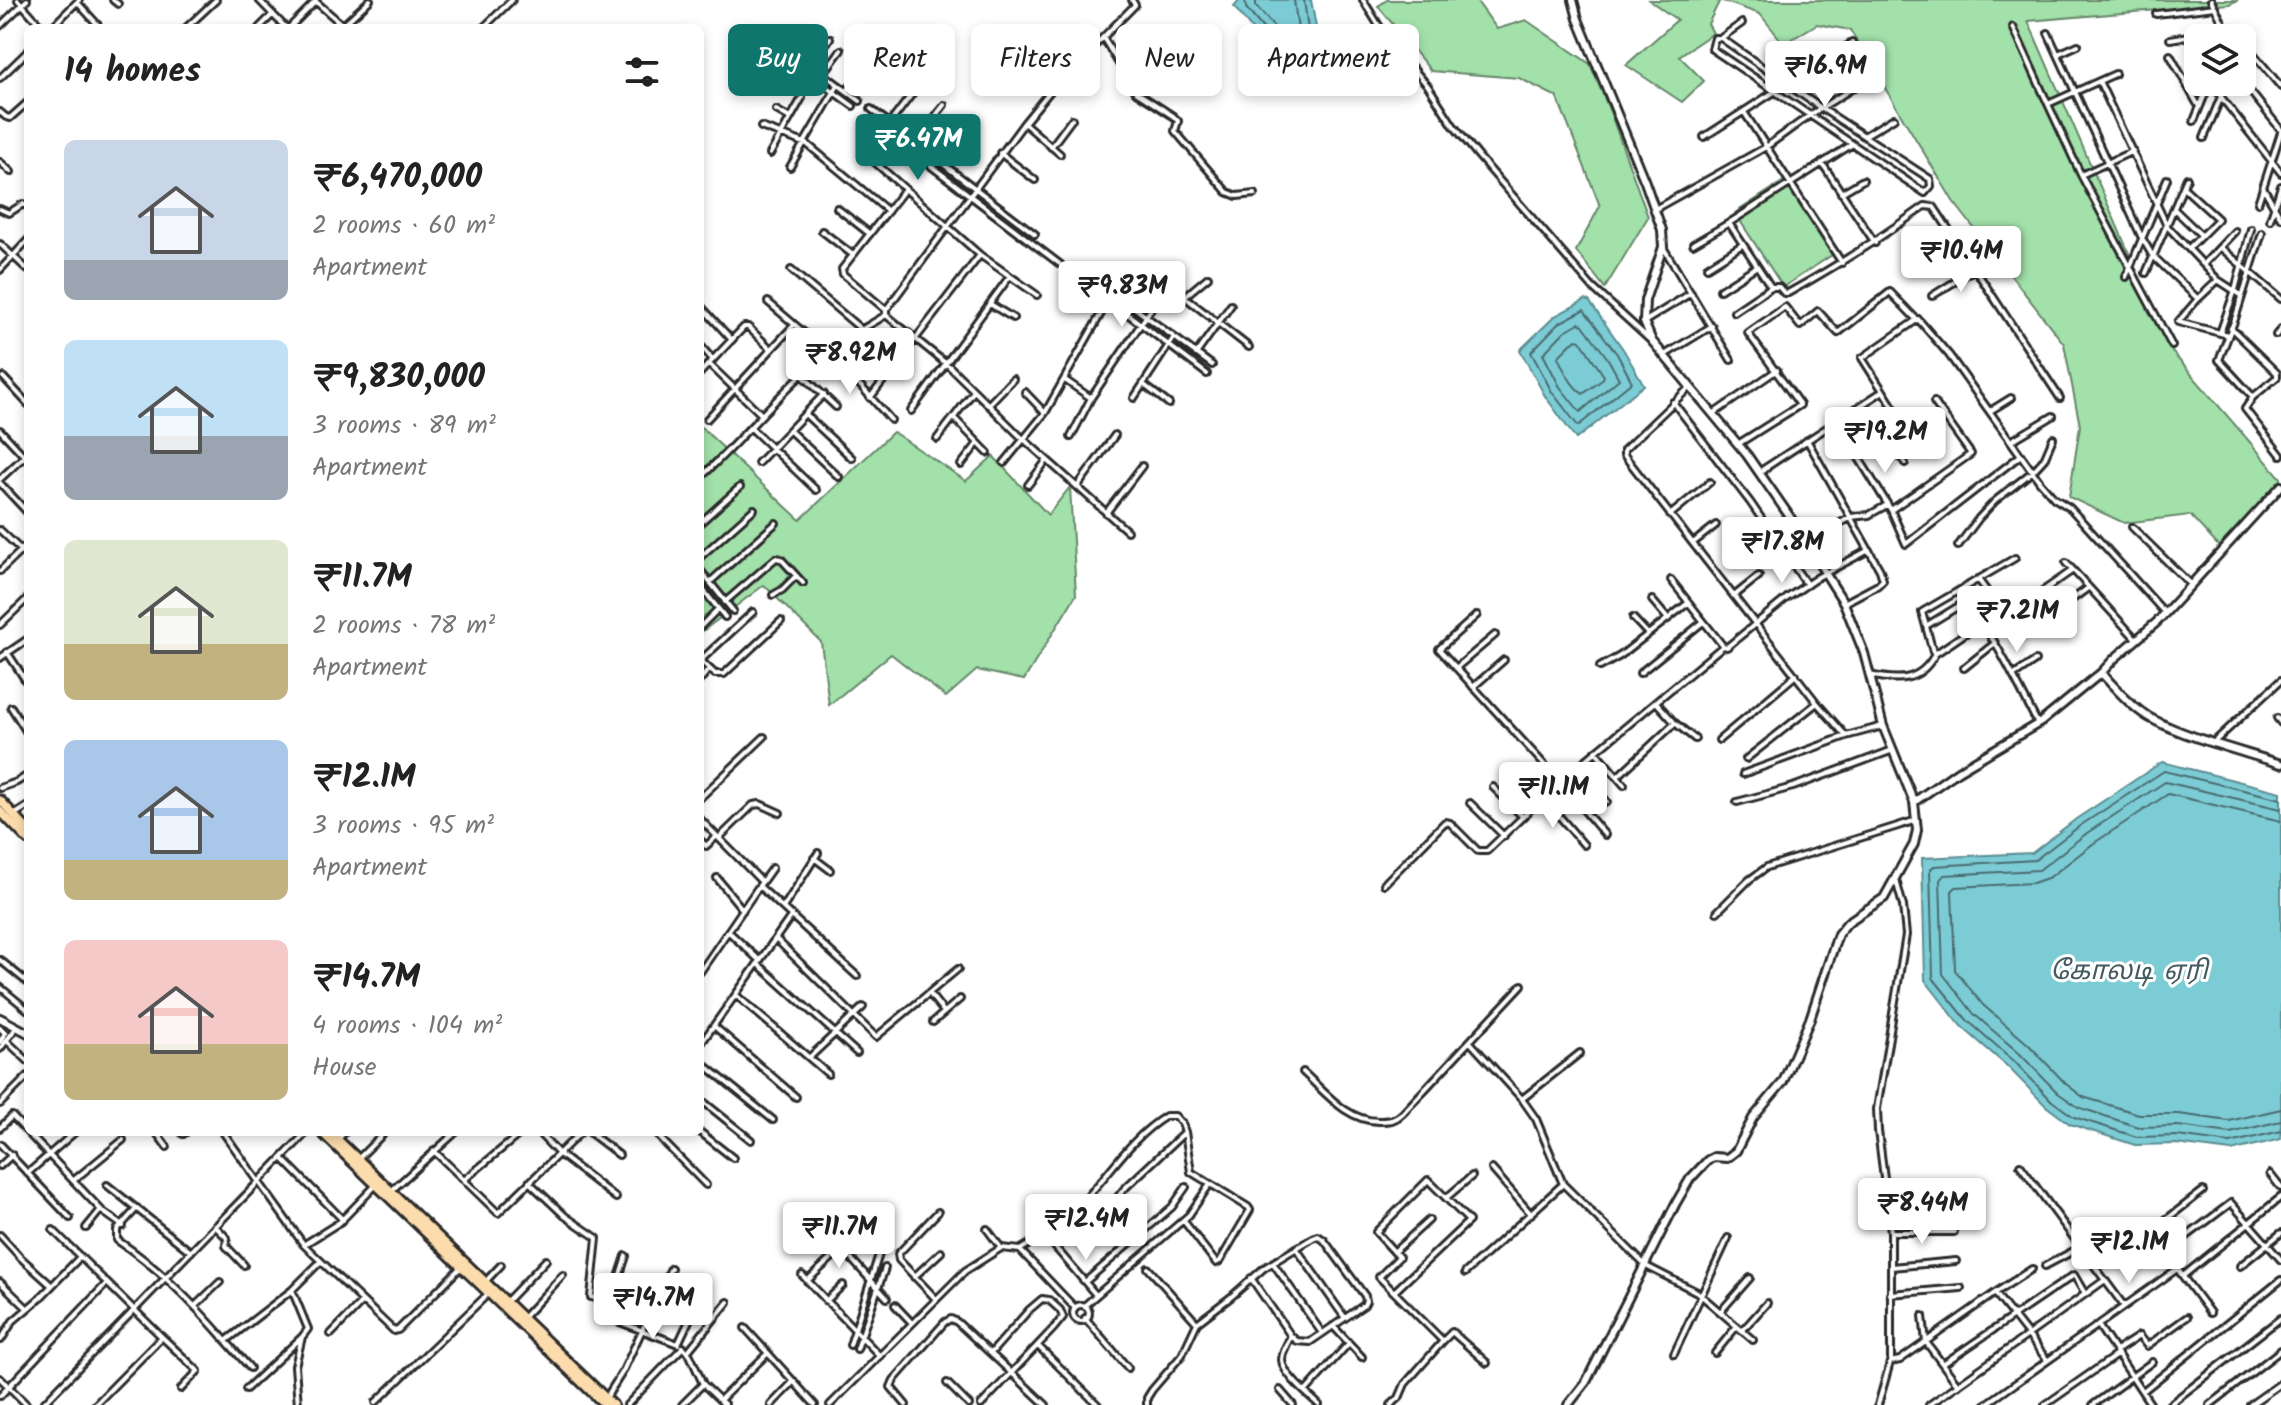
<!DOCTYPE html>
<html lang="en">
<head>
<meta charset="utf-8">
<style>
	:root { --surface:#fff; --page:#f6f6f6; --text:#222; --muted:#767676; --accent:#0f766e }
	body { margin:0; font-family:Kalam,"Noto Sans Tamil",sans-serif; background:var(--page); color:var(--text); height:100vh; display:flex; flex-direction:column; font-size:30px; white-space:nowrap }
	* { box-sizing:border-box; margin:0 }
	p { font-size:26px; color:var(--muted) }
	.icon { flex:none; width:44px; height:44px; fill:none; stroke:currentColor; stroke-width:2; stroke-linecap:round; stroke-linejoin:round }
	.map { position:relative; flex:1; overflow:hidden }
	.panel { position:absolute; left:24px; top:24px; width:680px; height:1112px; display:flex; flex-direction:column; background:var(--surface); border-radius:12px; box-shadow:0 4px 12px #0003 }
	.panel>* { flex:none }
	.top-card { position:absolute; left:728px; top:24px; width:760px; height:72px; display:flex; gap:16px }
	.buttons { position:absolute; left:2184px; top:24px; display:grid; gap:16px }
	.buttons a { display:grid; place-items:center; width:72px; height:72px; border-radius:12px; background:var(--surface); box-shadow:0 4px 12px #0003; font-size:40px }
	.price { position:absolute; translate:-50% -68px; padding:0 18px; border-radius:8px; background:#fff; color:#222; font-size:26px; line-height:52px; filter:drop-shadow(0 2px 4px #0008) }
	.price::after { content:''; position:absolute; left:50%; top:48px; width:24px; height:18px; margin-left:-12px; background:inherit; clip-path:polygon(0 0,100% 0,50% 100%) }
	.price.active { background:var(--accent); color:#fff }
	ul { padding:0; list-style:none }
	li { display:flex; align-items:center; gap:24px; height:200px; padding:0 40px }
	li span { display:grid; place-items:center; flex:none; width:224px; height:160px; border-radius:12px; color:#555 }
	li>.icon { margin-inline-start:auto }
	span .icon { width:96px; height:96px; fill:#fffc; stroke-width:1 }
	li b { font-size:34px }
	h2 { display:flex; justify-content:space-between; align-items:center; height:96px; padding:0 40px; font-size:34px }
	.tag { padding:0 28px; border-radius:12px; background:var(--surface); box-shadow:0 4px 12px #0003; font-size:28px; line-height:72px }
	.tag.active { background:var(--accent); color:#fff }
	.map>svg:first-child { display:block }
	.green { fill:#a2e1aa; stroke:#66866a; stroke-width:2 }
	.water { fill:#7bccd5; stroke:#5b8c91; stroke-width:2 }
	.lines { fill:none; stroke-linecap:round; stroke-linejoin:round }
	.shore { stroke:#4b6b6f; stroke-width:2 }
	.street-casing { stroke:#2b2b2b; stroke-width:10 }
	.secondary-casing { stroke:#2b2b2b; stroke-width:12 }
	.primary-casing { stroke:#2b2b2b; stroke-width:13 }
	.street { stroke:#fff; stroke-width:4 }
	.secondary { stroke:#fff; stroke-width:6 }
	.primary { stroke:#fcdcac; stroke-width:7 }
	.labels { text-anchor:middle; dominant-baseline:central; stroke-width:6; stroke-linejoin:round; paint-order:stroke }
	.water-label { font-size:26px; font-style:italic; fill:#435b5e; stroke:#fff }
</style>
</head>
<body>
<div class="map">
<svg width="2281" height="1405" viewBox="0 0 2281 1405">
	<rect width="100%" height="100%" fill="#fff"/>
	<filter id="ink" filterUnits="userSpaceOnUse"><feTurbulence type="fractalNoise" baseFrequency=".0125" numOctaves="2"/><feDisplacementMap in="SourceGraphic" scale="16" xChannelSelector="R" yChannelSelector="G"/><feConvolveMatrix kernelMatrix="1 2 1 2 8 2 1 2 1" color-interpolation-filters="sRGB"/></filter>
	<g filter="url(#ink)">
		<path class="green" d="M1387 0H1476L1497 29 1526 20 1590 64 1609 109 1648 217 1605 288 1576 251 1600 206 1557 97 1519 78 1431 71 1378 6Z
			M1649 0H1720L1708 24 1713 33 1679 56 1704 81 1682 102 1626 65 1677 20Z
			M1720 0H2238L2229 4 2028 21 2172 352 2281 478V487L2222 550 2190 515 2124 523 2069 497 2080 426 2064 344 1953 201 1850 30 1817 24 1784 44 1760 14Z
			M1784 181 1832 255 1783 287 1735 213Z
			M700 426 800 520 893 432 966 481 993 456 1048 515 1070 487 1076 595 1024 680 977 670 946 697 891 654 829 705 821 642 764 585 700 633Z"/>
		<path class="water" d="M1240 0H1311L1319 43 1275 58 1234 7Z
			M1585 300 1589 301 1623 349 1644 385 1576 439 1545 396 1520 350 1555 316Z
			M2162 762 2281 792V1139L2231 1151 2176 1144 2135 1145 2070 1124 2046 1106 2008 1067 1961 1026 1925 980 1922 858 2032 853 2076 819Z"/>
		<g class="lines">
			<path class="shore" d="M1245 0 1246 8 1279 48 1309 37 1304 0
				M1256 0V6L1282 36 1298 30 1294 0
				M1584 310 1617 354 1632 382 1578 426 1552 392 1531 352 1559 323Z
				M1579 323 1583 325 1608 359 1619 379 1580 412 1560 387 1543 354 1565 331Z
				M1576 339 1580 340 1604 376 1602 380 1583 394C1571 386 1564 370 1558 357Z
				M2281 799 2164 771 2081 825 2035 860 1934 866 1930 870 1933 978 1967 1020 2014 1061 2052 1101 2074 1117 2137 1137 2177 1136 2230 1143 2281 1131
				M2281 809 2165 782 2087 833 2039 870 1944 875 1940 880 1943 974 1974 1014 2020 1054 2058 1093 2078 1107 2138 1127 2178 1126 2230 1133 2281 1121
				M2281 821 2168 794 2094 843 2050 877 2033 883 1956 887 1952 891 1955 970 1983 1005 2029 1045 2066 1084 2083 1097 2139 1114H2179L2229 1121 2281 1109"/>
			<defs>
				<path id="street" d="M18 0 43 28
					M113 0 118 4
					M259 0 286 28
					M314 0 346 28
					M1363 0 1386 37 1428 86 1453 125 1480 158 1592 287 1650 340
					M2211 0 2229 35
					M77 2 98 25
					M2156 14 2215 7
					M0 26 27 0
					M2013 27 2048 104
					M51 28 79 0
					M186 28 216 0
					M259 28 273 14
					M289 28 316 1
					M340 28 370 0
					M483 28 512 0
					M2048 33 2141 236 2152 255 2198 299 2218 280
					M830 38 815 59 817 69 860 101
					M1715 38H1721L1821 108 1930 179 1931 186 1925 193 1712 49Z
					M1721 38 1742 23
					M2227 38 2229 35 2237 34 2240 38
					M1104 39 1136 92 1173 116 1178 121 1175 131 1227 192 1237 196 1255 194
					M2170 39 2189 36 2198 58
					M2242 40 2281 87
					M2242 45 2248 30
					M2058 54 2078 45
					M2170 55 2197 103 2200 105
					M809 74 853 106
					M823 74 841 50
					M2115 74 2048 104 2081 175 2133 151
					M0 78 28 51
					M2099 81 2167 226 2218 280 2241 295
					M2242 81 2281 130
					M2213 82 2221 97 2281 173
					M1786 83 1852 43
					M847 91 865 67
					M871 109 1035 234
					M776 110 790 118
					M0 112 6 117 10 118 28 102
					M1744 112 1842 263
					M2194 121 2210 82
					M890 123 921 82
					M1024 123 1060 154
					M761 127 807 144 888 211
					M1864 136 1894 118
					M1704 137 1774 92
					M2204 138 2227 82
					M915 142 944 105
					M1051 147 1072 119
					M1000 153 1035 180
					M770 154 802 98
					M935 156 931 166 1061 265
					M870 158 980 255 1037 295
					M0 162 11 172
					M943 163 967 131
					M1822 163 1875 243
					M790 167 838 85
					M2081 175 2172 346
					M2183 187 2218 219 2189 248
					M2263 187 2281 218
					M1841 193 1863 180
					M2258 203 2281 132
					M837 208 870 234
					M0 209 9 213 23 204 28 207
					M1655 209 1766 147 1810 115 1872 76
					M2174 209 2201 235
					M2270 220 2281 186
					M822 231 853 255
					M0 244 28 270
					M1693 244 1729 223
					M1663 247 1731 360
					M2220 247 2281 299
					M2204 264 2235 231
					M1911 265 1955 237
					M1707 267 1742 245
					M0 270 28 240
					M791 270 862 330
					M2146 273 2187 178
					M2126 277 2167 179
					M1168 284 1249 347
					M1771 287H1779L1784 293H1788C1837 266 1879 239 1925 206L1934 207 2060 398
					M1720 290 1757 266
					M1113 292 1212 365
					M1932 296 1975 269
					M1184 297 1208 277
					M1109 300 1207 374
					M2197 300 2178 322 2228 335
					M768 302 841 364 891 420
					M990 304 1013 318
					M700 305 732 340
					M886 310 843 274 842 269 905 189
					M1734 312 1771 287 1729 223 1851 145
					M886 315 949 366 1019 435 1127 531
					M1644 322 1691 293
					M2231 328 2277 373V377L2253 397 2245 409 2281 455
					M2220 333 2235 290 2251 229
					M2276 335 2281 329
					M700 345 713 360
					M1196 354 1231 305
					M1663 356 1712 326
					M709 364 762 415
					M700 373 744 327H748L771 349
					M802 375 836 407
					M3 377 28 404
					M1065 380 1091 398
					M1143 384 1169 404
					M1690 387 1624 450V455L1817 703 1846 736
					M1025 392 1045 413
					M2253 397 2219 360 2235 319 2262 233
					M870 398 980 255
					M1134 398 1174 337
					M1673 402 1750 502 1807 585
					M988 405 1013 379
					M911 411 1010 276
					M1990 411 2011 398
					M805 414 852 458
					M1713 414 1777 370
					M1905 417 1887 430 1885 434 1905 463
					M954 418 988 453
					M707 419 794 325
					M1836 421 1891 510 1906 544 2021 455
					M751 428 816 490
					M0 430 28 460
					M790 431 839 477
					M1071 437 1091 398 1174 275
					M937 439 974 391
					M1807 440 1880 570 1883 580 1878 585 1844 603
					M2011 441 2053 416
					M1738 444 1800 405 1748 333 1785 307 1800 326 1818 311 1838 333 1890 292 1917 320
					M1929 448 1905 417 1897 413 1862 358 1918 319 1949 355 2040 482 2054 498 2070 508 2165 613
					M758 463 824 394
					M1004 463 1045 413 1116 287
					M961 465 978 443
					M1759 472 1883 391
					M700 478C742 439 779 393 823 355 842 340 865 328 886 315V310L1024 123 1051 90 1135 5 1132 0
					M0 479 28 453
					M0 483 28 513
					M1028 485 1047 460
					M1077 487 1115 435
					M1891 510 1971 454 1934 402
					M1106 513 1142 466
					M1670 515 1710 482
					M700 523 740 487
					M2132 527 2191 585
					M0 530 21 550
					M1805 542 1851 517 1869 515 1887 505
					M1693 543 1716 525
					M1958 546 1979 518 1995 501 2033 471 2044 459 2053 438
					M700 557 754 509
					M2066 563 2073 570
					M700 570 733 611
					M0 571 28 544
					M1978 579 2009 622 1991 638
					M1671 580 1723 646 1727 647 1787 598 1818 577 1869 550
					M710 582 776 523
					M700 586 725 617
					M1958 591C1992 630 2014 678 2038 724
					M773 595 782 590 796 576
					M1734 596 1759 576
					M2034 597 2073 570 2137 640
					M1652 600 1668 619
					M725 602 776 558 781 559 803 583
					M1477 615 1439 649 1560 782 1605 835
					M2051 615 2088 588
					M1633 618 1648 634
					M1982 622 1935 654 1933 652 1922 612 2015 558
					M0 625 28 598
					M1926 626 1967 601
					M700 627 718 609
					M7 652 28 684
					M0 658 28 639
					M700 660 715 674H724L781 621
					M701 660 753 612
					M1600 667 1620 656 1688 603
					M1456 668 1495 635
					M1964 668 1995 643
					M1640 673 1703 622
					M1869 675C1897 681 1920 683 1935 654
					M2013 676 2035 661
					M700 680 709 669
					M1473 687 1504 660
					M1656 702 1675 723 1695 739
					M11 707 28 734
					M2277 718 2281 723
					M1719 740 1796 675
					M2214 742 2281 680
					M1596 752 1624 785
					M1746 759 1817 703
					M1578 767 1607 802
					M1743 774 1846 736 1883 726
					M1617 777 1675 723
					M1493 787 1523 817
					M0 788 17 782 28 775
					M1543 797 1584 845
					M700 798 764 737
					M1737 802 1793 787 1893 750
					M1470 803 1504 836
					M14 815 28 806
					M700 819 762 882 759 886 857 976
					M719 838 753 805 760 804 780 813
					M700 840 706 846 717 836
					M814 858 830 870
					M717 878 743 910
					M762 882 772 868
					M1384 884 1445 822 1450 823 1478 851H1487L1557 784 1723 646
					M783 908 818 853
					M1717 912 1749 880 1767 867 1917 820
					M728 931 760 961
					M776 939 876 1037 958 969
					M0 960 27 982
					M758 964 857 1053
					M700 972 759 886
					M0 987 28 1010
					M929 993 944 1012
					M736 995 828 1074
					M933 1022 960 999
					M714 1026 796 1097
					M0 1028 5 1033 0 1042
					M7 1041 28 1061
					M1470 1042 1522 1099 1536 1119 1563 1184
					M700 1045 792 915
					M0 1049 16 1028
					M810 1057 863 1007
					M700 1061 773 1120
					M1303 1072C1325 1092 1348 1122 1380 1121 1390 1121 1396 1120 1403 1113L1522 985
					M700 1099 751 1140
					M1522 1099 1580 1053
					M0 1104 28 1076
					M0 1128 12 1116 102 1211
					M156 1132 167 1147
					M223 1132 304 1245 394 1331 398 1330 461 1267
					M538 1132 559 1154 616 1198
					M589 1132 619 1155
					M654 1132 706 1185
					M700 1132 733 1158
					M183 1134 186 1132
					M338 1139 345 1132
					M0 1144 70 1218
					M434 1151 498 1213 581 1132
					M282 1158 343 1220
					M358 1159 385 1132
					M2020 1165 2124 1306
					M0 1166 12 1155
					M1492 1169 1531 1214
					M28 1173 75 1132
					M2270 1174 2281 1188
					M74 1180 123 1140
					M464 1180 522 1132
					M529 1182 565 1216 597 1238 591 1297 611 1302 609 1318 678 1344 703 1291
					M107 1185 191 1252
					M2203 1191 2150 1232 2210 1313
					M390 1192 456 1132
					M1887 1207 1929 1196
					M137 1208 117 1230V1240C159 1268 193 1303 226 1341L292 1290 321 1261
					M1105 1213 1124 1189 1185 1132
					M813 1217 887 1298
					M215 1226 227 1238 226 1246 244 1265
					M86 1228 99 1212 102 1211 123 1226
					M987 1229 1001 1248
					M53 1230 162 1337 95 1405
					M1935 1231 1932 1219 1953 1208
					M1891 1232H1954
					M0 1235 21 1258 52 1286
					M305 1244 340 1222 376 1185
					M1055 1247 1096 1295
					M1296 1248 1345 1318
					M1020 1250C1039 1238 1059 1226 1075 1210 1106 1180 1128 1139 1166 1116H1175L1182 1124 1185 1132 1191 1172 1248 1207 1250 1210 1220 1261 1216 1263 1183 1220
					M2084 1250 2114 1232
					M1394 1252 1429 1220
					M2166 1252 2231 1203 2281 1260
					M1273 1263 1322 1333
					M2045 1266 2081 1247
					M2240 1266 2281 1233
					M1891 1267 1956 1261
					M1148 1268 1197 1323
					M1465 1273 1563 1184 1646 1266 1697 1292 1753 1340
					M802 1275 880 1356
					M2183 1276 2281 1197
					M914 1277 941 1252
					M807 1281 853 1238
					M0 1282 27 1308
					M485 1282 501 1265
					M1085 1282 1172 1207 1186 1187
					M1394 1292 1379 1277 1399 1257 1376 1232 1428 1180 1446 1198
					M1995 1293 2032 1269
					M1890 1294 1961 1288
					M936 1299 899 1260 898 1254 938 1212
					M826 1301 843 1285
					M506 1302 546 1260
					M611 1302 626 1256
					M895 1305 912 1323
					M1073 1313a8 8 0 1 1 16 0a8 8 0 1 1-16 0Z
					M195 1306 220 1282
					M1084 1306 1189 1215 1210 1184
					M1721 1311 1750 1278
					M1923 1316 1926 1342 1958 1385
					M523 1318 563 1275
					M1085 1318 1128 1368
					M2098 1325 2177 1269
					M1333 1326 1362 1357
					M745 1328 815 1405
					M1742 1331 1767 1303
					M331 1334 362 1302
					M1291 1336C1288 1342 1282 1352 1282 1360 1283 1375 1309 1395 1319 1405
					M162 1337 198 1371 181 1389
					M1 1340 13 1321 40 1298 80 1257
					M226 1341 250 1368
					M1443 1341 1452 1332 1487 1363
					M850 1345 881 1248
					M1038 1346 1098 1405
					M682 1347 690 1355 703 1384 725 1405
					M857 1349 885 1268
					M688 1351 728 1302
					M2116 1351 2139 1336 2147 1346 2187 1317
					M1715 1353 1737 1326
					M1674 1354 1728 1238
					M1890 1362 1900 1360 1995 1293 2028 1335 2105 1280
					M1943 1364 2074 1275 2085 1294
					M0 1378 27 1405
					M947 1383 969 1405
					M246 1389 302 1337 308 1329 292 1290
					M1280 1390 1293 1405
					M2143 1391 2281 1280
					M1305 1392 1349 1343
					M0 1396 107 1283
					M606 1398 623 1371 671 1268
					M720 1400 768 1353
					M376 1402 489 1293
					M42 1405 307 1132
					M298 1405 295 1366 302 1337
					M627 1405 683 1347
					M682 1405 703 1384
					M771 1405 794 1381
					M830 1405 965 1271 1001 1248 1020 1250 1075 1308
					M906 1405 891 1387 894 1380 945 1322 951 1319 957 1322 1046 1405
					M981 1405 1054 1328 1063 1317 1060 1310 1049 1300 1042 1299 1029 1310 991 1353
					M1147 1405V1398L1152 1390 1182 1355 1197 1323 1231 1297 1264 1268 1313 1238 1318 1236 1324 1240 1365 1296 1366 1301 1364 1305 1310 1342 1297 1341 1291 1336 1251 1278
					M1391 1405 1399 1398 1405 1384 1443 1341 1394 1292 1469 1221 1446 1198 1472 1176
					M1878 1405 1891 1359V1232L1878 1131 1877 1109 1906 935 1903 906 1896 880
					M1929 1405 2028 1335 2047 1360
					M1985 1405 2098 1325 2151 1405
					M2045 1405 2118 1354
					M2093 1405 2152 1362
					M2169 1405 2281 1318
					M2210 1405 2281 1350
					M2250 1405 2281 1383"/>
				<path id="secondary" d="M2101 673C2117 689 2132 708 2152 719 2188 738 2241 751 2281 764
					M1914 802 1958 771 2041 722 2101 673 2114 659 2157 622 2281 486
					M0 1018 28 1033
					M1568 1405 1586 1382 1676 1203 1690 1179 1708 1160 1714 1157 1727 1158 1736 1151 1753 1118 1783 1082 1810 1019 1838 934 1848 922 1884 898 1914 844 1917 830 1914 802 1883 726 1864 653 1844 603 1790 517 1747 455 1652 341 1644 322 1645 300 1663 247 1662 230 1645 182 1578 19 1573 0"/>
				<path id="primary" d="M0 800 28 830
					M0 811 28 840
					M321 1132 605 1405
					M330 1132 613 1405"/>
			</defs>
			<use href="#street" class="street-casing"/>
			<use href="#secondary" class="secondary-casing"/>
			<use href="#primary" class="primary-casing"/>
			<use href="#street" class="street"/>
			<use href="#secondary" class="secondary"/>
			<use href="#primary" class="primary"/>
		</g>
	</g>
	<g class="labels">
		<g class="water-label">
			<text x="2129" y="972">கோலடி ஏரி</text>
		</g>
	</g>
</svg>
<div class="buttons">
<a><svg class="icon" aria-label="layers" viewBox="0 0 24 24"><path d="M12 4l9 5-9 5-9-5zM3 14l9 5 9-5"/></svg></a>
</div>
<b class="price" style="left:1825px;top:109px">₹16.9M</b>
<b class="price active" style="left:918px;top:182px">₹6.47M</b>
<b class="price" style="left:1961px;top:294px">₹10.4M</b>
<b class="price" style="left:1122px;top:329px">₹9.83M</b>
<b class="price" style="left:850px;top:396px">₹8.92M</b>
<b class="price" style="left:1885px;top:475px">₹19.2M</b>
<b class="price" style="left:1782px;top:585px">₹17.8M</b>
<b class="price" style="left:2017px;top:654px">₹7.21M</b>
<b class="price" style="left:1553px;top:830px">₹11.1M</b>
<b class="price" style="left:1922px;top:1246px">₹8.44M</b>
<b class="price" style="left:1086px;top:1262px">₹12.4M</b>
<b class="price" style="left:839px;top:1270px">₹11.7M</b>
<b class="price" style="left:2129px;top:1285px">₹12.1M</b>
<b class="price" style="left:653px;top:1341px">₹14.7M</b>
<div class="top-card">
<a class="tag active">Buy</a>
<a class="tag">Rent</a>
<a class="tag">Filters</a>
<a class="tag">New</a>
<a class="tag">Apartment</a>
</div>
<section class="panel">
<h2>14 homes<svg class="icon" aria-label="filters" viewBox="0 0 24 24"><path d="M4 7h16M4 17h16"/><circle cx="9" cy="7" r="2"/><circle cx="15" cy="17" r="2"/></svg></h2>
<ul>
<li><span style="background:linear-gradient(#c9d6e8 75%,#9aa5b1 0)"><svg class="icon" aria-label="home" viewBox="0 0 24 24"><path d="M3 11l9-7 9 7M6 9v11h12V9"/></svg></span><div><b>₹6,470,000</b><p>2 rooms · 60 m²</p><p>Apartment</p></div></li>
<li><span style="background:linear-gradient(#bfe0f5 60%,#9aa5b1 0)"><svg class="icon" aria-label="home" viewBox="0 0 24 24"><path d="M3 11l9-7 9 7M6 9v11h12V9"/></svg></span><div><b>₹9,830,000</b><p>3 rooms · 89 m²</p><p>Apartment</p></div></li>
<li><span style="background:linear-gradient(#dfe7d0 65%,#c2b280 0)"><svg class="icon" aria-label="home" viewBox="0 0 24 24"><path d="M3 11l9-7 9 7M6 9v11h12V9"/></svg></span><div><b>₹11.7M</b><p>2 rooms · 78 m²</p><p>Apartment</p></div></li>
<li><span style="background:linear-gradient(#a9c7e8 75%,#c2b280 0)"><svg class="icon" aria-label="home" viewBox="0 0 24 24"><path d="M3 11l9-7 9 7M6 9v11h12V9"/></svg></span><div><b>₹12.1M</b><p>3 rooms · 95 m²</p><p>Apartment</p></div></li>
<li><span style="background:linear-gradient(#f6c9c9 65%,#c2b280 0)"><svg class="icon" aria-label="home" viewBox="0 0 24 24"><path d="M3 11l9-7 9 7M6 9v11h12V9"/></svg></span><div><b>₹14.7M</b><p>4 rooms · 104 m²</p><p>House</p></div></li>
</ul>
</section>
</div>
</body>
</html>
